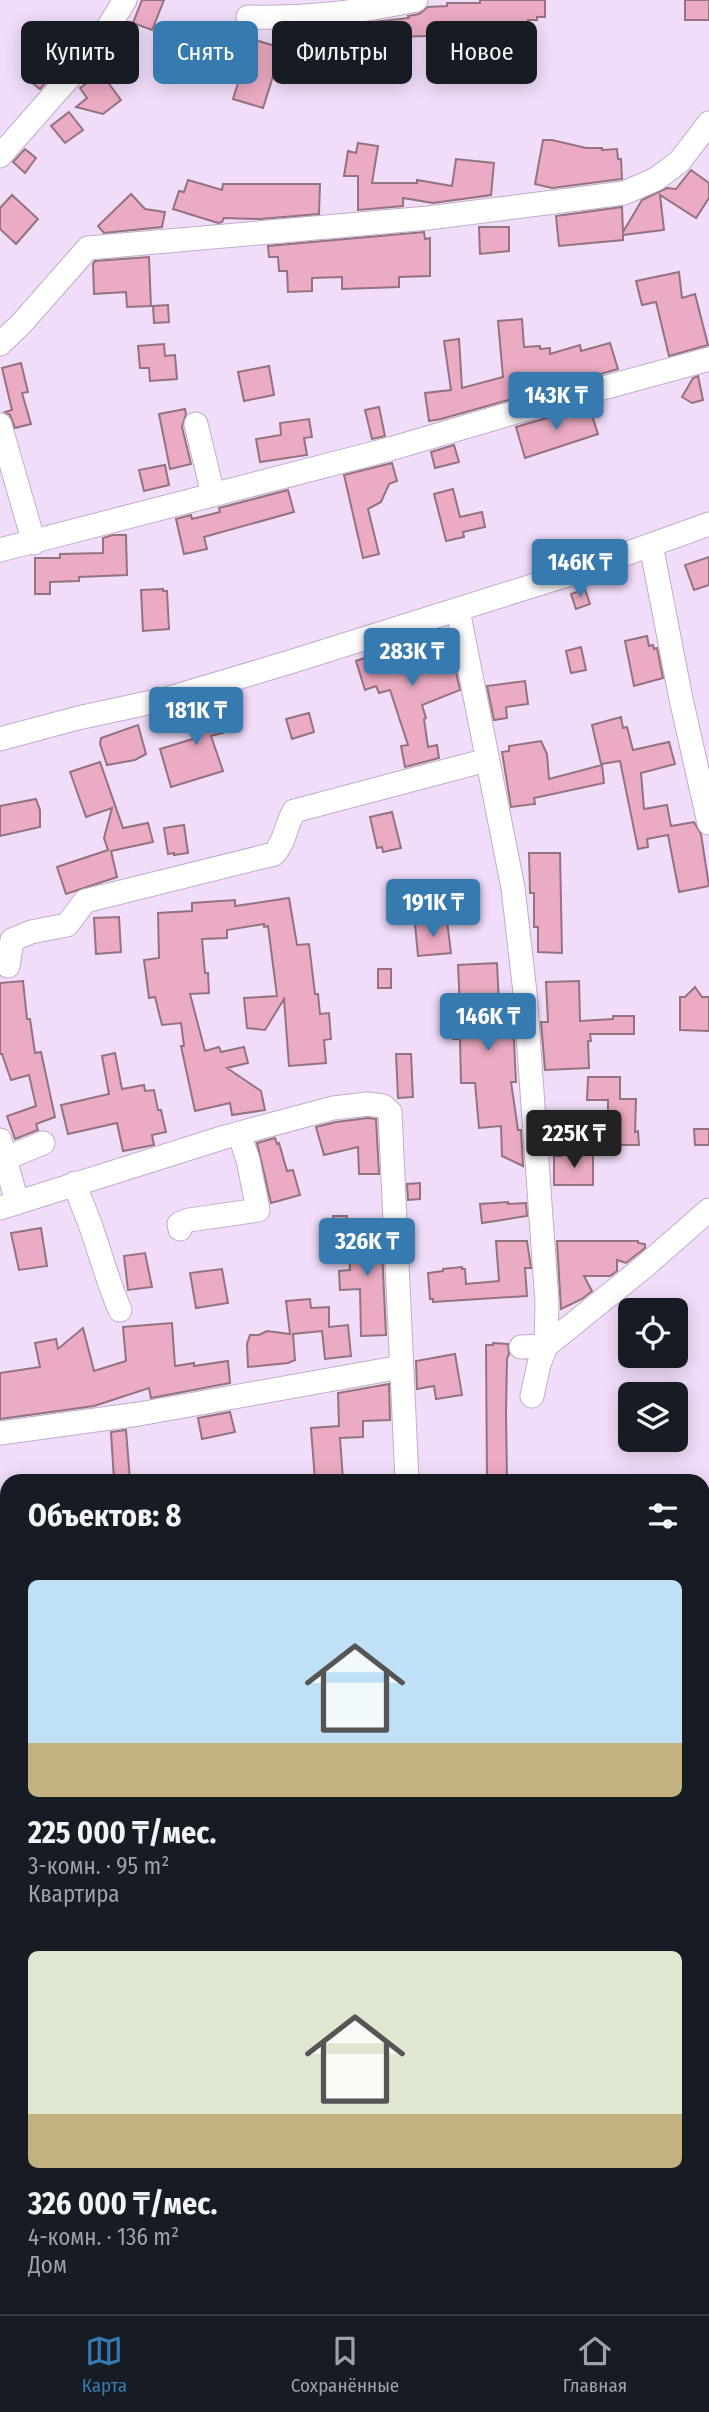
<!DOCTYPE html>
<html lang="ru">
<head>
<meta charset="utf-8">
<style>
	:root { --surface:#171b24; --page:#242831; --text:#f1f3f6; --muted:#9ea1a6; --line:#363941; --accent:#367ab0 }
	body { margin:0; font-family:"Fira Sans Condensed",sans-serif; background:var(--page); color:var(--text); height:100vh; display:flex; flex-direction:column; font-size:26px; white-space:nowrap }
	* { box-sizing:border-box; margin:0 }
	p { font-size:23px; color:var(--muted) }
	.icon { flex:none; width:38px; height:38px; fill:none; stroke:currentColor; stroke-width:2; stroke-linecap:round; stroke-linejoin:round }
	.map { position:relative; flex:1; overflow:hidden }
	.details { position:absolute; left:0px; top:1474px; width:710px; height:842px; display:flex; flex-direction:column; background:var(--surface); border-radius:21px 21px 0 0; box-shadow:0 4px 18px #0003 }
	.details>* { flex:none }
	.banner { position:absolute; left:21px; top:21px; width:668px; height:63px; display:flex; gap:14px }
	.tools { position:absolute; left:618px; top:1298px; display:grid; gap:14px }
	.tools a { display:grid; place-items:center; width:70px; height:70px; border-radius:10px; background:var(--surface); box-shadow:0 4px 18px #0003; font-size:35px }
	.price { position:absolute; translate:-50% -60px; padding:0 16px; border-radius:7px; background:var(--accent); color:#fff; font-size:23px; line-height:46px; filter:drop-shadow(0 2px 4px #0008) }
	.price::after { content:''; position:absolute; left:50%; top:42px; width:21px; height:16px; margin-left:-10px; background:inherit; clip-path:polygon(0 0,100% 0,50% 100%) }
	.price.selected { background:#222; color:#fff }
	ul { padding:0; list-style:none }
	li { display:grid; align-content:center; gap:14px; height:371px; padding:0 28px }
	li span { display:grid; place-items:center; height:217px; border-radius:10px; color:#555 }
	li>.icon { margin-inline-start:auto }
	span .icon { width:126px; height:126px; fill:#fffc; stroke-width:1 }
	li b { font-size:30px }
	h2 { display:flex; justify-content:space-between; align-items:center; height:84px; padding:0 28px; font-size:30px }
	.chip { padding:0 24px; border-radius:10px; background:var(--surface); box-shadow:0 4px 18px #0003; font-size:24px; line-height:63px }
	.chip.selected { background:var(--accent); color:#fff }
	.dock { display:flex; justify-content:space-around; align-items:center; height:98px; border-top:2px solid var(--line); background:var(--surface); font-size:19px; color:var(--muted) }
	.dock a { display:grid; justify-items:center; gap:4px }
	.dock .selected { color:var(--accent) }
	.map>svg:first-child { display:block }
	.building { fill:#ecabc4; stroke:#93737f; stroke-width:2 }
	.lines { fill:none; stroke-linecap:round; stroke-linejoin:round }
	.minor-casing { stroke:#c1adc9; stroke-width:25 }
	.major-casing { stroke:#fff; stroke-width:31 }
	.minor { stroke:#fff; stroke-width:23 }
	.major { stroke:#edd189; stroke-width:28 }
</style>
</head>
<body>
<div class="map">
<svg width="709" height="2314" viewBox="0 0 709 2314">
	<rect width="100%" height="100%" fill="#f1ddfa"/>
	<path class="building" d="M142 0H164L152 30 133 23Z
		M480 0H545V17H537V20H528V22L469 25V35L392 37 394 47 377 49 374 22 409 18 408 16 419 14 428 7 447 6V3H480Z
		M685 0H709V20H685Z
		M252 39 282 48 263 108 233 99Z
		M36 64 51 76 40 89 26 78Z
		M101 73 121 100 103 114 76 107 87 98 80 88Z
		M69 112 83 130 65 143 51 126Z
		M543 140H552L586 148H602V150L617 149 618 159H621L622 179 552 188 535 184Z
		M358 143 378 146 372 183H417V180L452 186 456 159 494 163 491 195 433 203 403 198V206L358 210V176H344L348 151 356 153Z
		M25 149 36 158 25 173 13 162Z
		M691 170 709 183V198L696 218 660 195 664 230 623 235V240L559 246 556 216 622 207 623 232 642 200 667 188 676 189Z
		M188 180 222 190 223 184H320L319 214 260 219 224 218 222 222 218 223 173 209 179 191 184 192Z
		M131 194 145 209 165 212 162 227 104 233 98 226Z
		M12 195 38 219 16 244 0 229V208Z
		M479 227H509V251L480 254Z
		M424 232 425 239 430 238V276L399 277V287L342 289V277L312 278V291L288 292 287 271H279L278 257H269L268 246Z
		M149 257 151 306 127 307 126 292 94 294 93 264 95 261Z
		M679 272 682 298 695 294 708 345 669 356 656 302 642 305 636 281Z
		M168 305 169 322 154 323 153 306Z
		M522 319 524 347 540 346V349L550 348V354L580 345 581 351 610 343 618 369 441 419 429 421 425 393 451 390 444 341 459 339 462 388 503 377 498 321Z
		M164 344 165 356 175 355 177 379 150 381 149 368H140L138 346Z
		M21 363 28 392 22 393 31 424 15 428 10 415 5 412 12 410 2 368Z
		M269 366 274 395 244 401 238 372Z
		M698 376 703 400 692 403 682 397 693 378Z
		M379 407 385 436 372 439 365 410Z
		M185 409 186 414 182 427 191 464 170 469 159 414Z
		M590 409 598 434 525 458 516 427 564 413 565 416Z
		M309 419 312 437 304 438 307 455 260 462 256 439 281 435 280 423Z
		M454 445 459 462 435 468 431 452Z
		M392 463 397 481 389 484 381 502 368 509 379 554 363 558 344 475Z
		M165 465 169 485 144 491 139 470Z
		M453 489 460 517 482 512 485 527 463 532 464 537 446 541 434 494Z
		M288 490 294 512 204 537 207 549 184 554 176 519 191 515 192 519 220 512 219 508Z
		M113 535H126L127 575 79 577V581L50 582V594H35V558H60V554L103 553V538Z
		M709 557V585L694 590 685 565Z
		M163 589V591H167L169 629 143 631 141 590Z
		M585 589 590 604 576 609 571 594Z
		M439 633 449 667 454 665 455 668 460 690 422 705 426 718 424 719 428 747 437 745 439 758 405 767 401 746 408 745 390 690 379 693 376 686 365 690 356 661Z
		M647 636 649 646 653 645 654 649 657 648 663 678 634 686 625 641Z
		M581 647 586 670 571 673 566 651Z
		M525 681 528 704 506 707 507 718 494 720 487 686Z
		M217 700 226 732 211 736 223 771 171 787 160 749 196 738 187 708Z
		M309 713 314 732 292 739 286 719Z
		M621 717 623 728 627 727 633 750 669 742 675 764 641 773 644 809 667 805 671 826 694 822 701 834 709 886 679 892 668 835 647 839 648 847 638 849 620 761 601 764 592 725Z
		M138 725 146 754 135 760 107 765 100 744 101 738Z
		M541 741 547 754 549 779 602 765 604 783 534 798 535 804 511 807 502 752 509 751V746Z
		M100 762 123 828 148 823 153 842 111 851 117 877 66 894 57 867 108 850 104 838 112 808 86 817 70 772Z
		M36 799 40 810V827L0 836V806Z
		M392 812 401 848 383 852 382 847 377 848 370 817Z
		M184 825 188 853 174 855V853L168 854 164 828Z
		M529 853H560L562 953 538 952V927H534V893H530Z
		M289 898 297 945 309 944 315 994H318L320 1014 329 1013 331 1039 324 1040 326 1063 289 1066 284 999 265 1030 247 1028 244 998 277 996 268 926 264 927V924L227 930V938L202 939 205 973H208L209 993 190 994 205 1051 219 1047 221 1052 244 1047 248 1063 227 1068 261 1091 265 1110 232 1115 230 1103 195 1111 181 1046H184L181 1023 162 1025 155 997 149 998 144 960 159 958 158 913 192 911V903L235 900V906Z
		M119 917 121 952 96 954 94 918Z
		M447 921 451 953 418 956 415 924Z
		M497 963 499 1005H510V1023H513L516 1082H511L518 1130H521L523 1166 502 1156 501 1126 479 1128 475 1083H461L460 1039H453V1008H460L458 965Z
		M378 969H391V988H378Z
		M23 981 27 1019H30L35 1053 41 1052 55 1117 36 1124 38 1130 15 1139 7 1116 36 1106 29 1075 11 1080 2 1054H0V983Z
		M579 981 580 1021 613 1019V1016H634V1034H590L591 1041H588L589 1068 545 1070 541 1022H548L546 982Z
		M695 987 702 997H709V1031L680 1030V997H685Z
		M115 1053 122 1089 144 1085 145 1091 154 1090 158 1110H161L166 1132 152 1135 154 1145 123 1151 117 1123 68 1134 61 1105 109 1094 102 1056Z
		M396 1054H411L413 1097 398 1098Z
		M588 1077H620V1099H636L635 1132 638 1131 639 1145H608V1100H587Z
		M368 1118 376 1119 379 1174H359L358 1147 324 1155 316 1127 336 1122Z
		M694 1129H709V1145H695Z
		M275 1138 277 1144 279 1143 287 1171 293 1170 300 1195 271 1203 257 1143Z
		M561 1154H593V1185H554V1156H561Z
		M420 1183V1199L408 1200 407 1184Z
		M508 1202V1204L526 1203 527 1216 482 1223 480 1204Z
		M333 1216H347V1258H334Z
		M41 1228 47 1266 19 1270 11 1233Z
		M381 1228 386 1335 361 1336 360 1289 340 1290 339 1271 350 1270 348 1229Z
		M496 1241H527L531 1268H525L527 1296 433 1302V1299H430L428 1273 443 1271V1269L462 1267V1269H465L466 1284 499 1281Z
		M557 1241H638V1243L645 1244V1248L626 1263 617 1260V1271L610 1276H584L592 1291 582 1299 561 1309Z
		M145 1253 152 1287 128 1290 124 1256Z
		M222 1269 228 1303 196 1308 190 1273Z
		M310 1299 311 1308 329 1307V1327L348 1325 351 1356 325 1359 322 1331 293 1334 295 1360 288 1363 248 1367 247 1344 250 1335H259L267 1331 290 1334 286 1301Z
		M172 1323 175 1366 194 1363V1366L228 1361 230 1383 151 1398 149 1388 94 1406 0 1419V1373L40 1367 35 1343 56 1339 58 1349 83 1328 94 1371 126 1361 123 1327Z
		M493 1343 508 1344 509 1354 507 1359 506 1412 507 1480H487L486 1345H493Z
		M455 1354 462 1395 436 1399 434 1386 417 1389 416 1361Z
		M389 1384 390 1420 363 1421V1437L340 1438 343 1480H315L311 1428 339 1426 338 1393Z
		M230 1412 235 1432 202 1439 198 1418Z
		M126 1430 130 1480H114L111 1432Z"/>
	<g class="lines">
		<defs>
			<path id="minor" d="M248 17C308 19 358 12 416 0
				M0 156 96 47 125 0
				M0 344 21 324 88 248 428 218 624 193 656 179 679 162 709 123
				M196 424 213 494
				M0 425 34 543
				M651 545 681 699 709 823
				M0 550 390 449 519 411 709 359
				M458 610 513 888 525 993 547 1302 546 1346 521 1347
				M0 739 78 718 166 699 290 662 567 575 709 524
				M8 966 12 940 31 932 67 925 85 901 274 854C286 840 285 827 294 811L487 760
				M0 1140 17 1202
				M4 1159 43 1143
				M75 1183C80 1202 89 1218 94 1236 103 1262 109 1285 120 1310
				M0 1208 225 1137 333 1108 368 1104 383 1106 390 1112 407 1480
				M180 1229 179 1224 189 1220 258 1210 248 1160 239 1133
				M532 1396 539 1364 546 1346 645 1266 709 1210
				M0 1433 139 1414 401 1367
				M0 1617 7 1616
				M0 2167 7 2164
				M0 2250 7 2269
				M12 2308 13 2314
				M476 2308 477 2314
				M688 2308V2314"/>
			<path id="major" d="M704 1630 709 1629
				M0 1741 7 1740"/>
		</defs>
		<use href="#minor" class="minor-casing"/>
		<use href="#major" class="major-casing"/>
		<use href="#minor" class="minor"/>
		<use href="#major" class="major"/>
	</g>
</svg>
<div class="tools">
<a><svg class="icon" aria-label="locate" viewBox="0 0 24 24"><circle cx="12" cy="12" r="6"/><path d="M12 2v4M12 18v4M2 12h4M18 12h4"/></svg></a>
<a><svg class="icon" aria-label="layers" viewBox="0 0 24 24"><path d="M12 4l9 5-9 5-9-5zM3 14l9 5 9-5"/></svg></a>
</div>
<b class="price" style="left:556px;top:432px">143K ₸</b>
<b class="price" style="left:580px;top:599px">146K ₸</b>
<b class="price" style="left:412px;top:688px">283K ₸</b>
<b class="price" style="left:196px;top:747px">181K ₸</b>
<b class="price" style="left:433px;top:939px">191K ₸</b>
<b class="price" style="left:488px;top:1053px">146K ₸</b>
<b class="price selected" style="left:574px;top:1170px">225K ₸</b>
<b class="price" style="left:367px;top:1278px">326K ₸</b>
<div class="banner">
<a class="chip">Купить</a>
<a class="chip selected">Снять</a>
<a class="chip">Фильтры</a>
<a class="chip">Новое</a>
</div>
<section class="details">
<h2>Объектов: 8<svg class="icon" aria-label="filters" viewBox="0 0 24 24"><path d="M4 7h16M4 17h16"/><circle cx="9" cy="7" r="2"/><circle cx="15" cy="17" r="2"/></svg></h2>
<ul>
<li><span style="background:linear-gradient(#bfe0f5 75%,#c2b280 0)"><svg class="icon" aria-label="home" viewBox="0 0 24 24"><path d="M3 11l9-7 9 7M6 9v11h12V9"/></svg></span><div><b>225 000 ₸/мес.</b><p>3-комн. · 95 m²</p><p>Квартира</p></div></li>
<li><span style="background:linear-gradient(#dfe7d0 75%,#c2b280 0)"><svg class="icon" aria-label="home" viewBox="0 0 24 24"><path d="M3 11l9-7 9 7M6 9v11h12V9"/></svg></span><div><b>326 000 ₸/мес.</b><p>4-комн. · 136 m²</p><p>Дом</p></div></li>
</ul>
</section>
</div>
<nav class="dock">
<a class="selected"><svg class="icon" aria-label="map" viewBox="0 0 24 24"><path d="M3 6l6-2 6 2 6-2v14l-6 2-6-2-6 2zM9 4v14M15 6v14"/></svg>Карта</a>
<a><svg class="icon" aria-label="saved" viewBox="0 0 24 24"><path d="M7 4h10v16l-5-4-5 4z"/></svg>Сохранённые</a>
<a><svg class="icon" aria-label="home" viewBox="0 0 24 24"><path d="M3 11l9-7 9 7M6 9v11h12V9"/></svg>Главная</a>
</nav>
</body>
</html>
